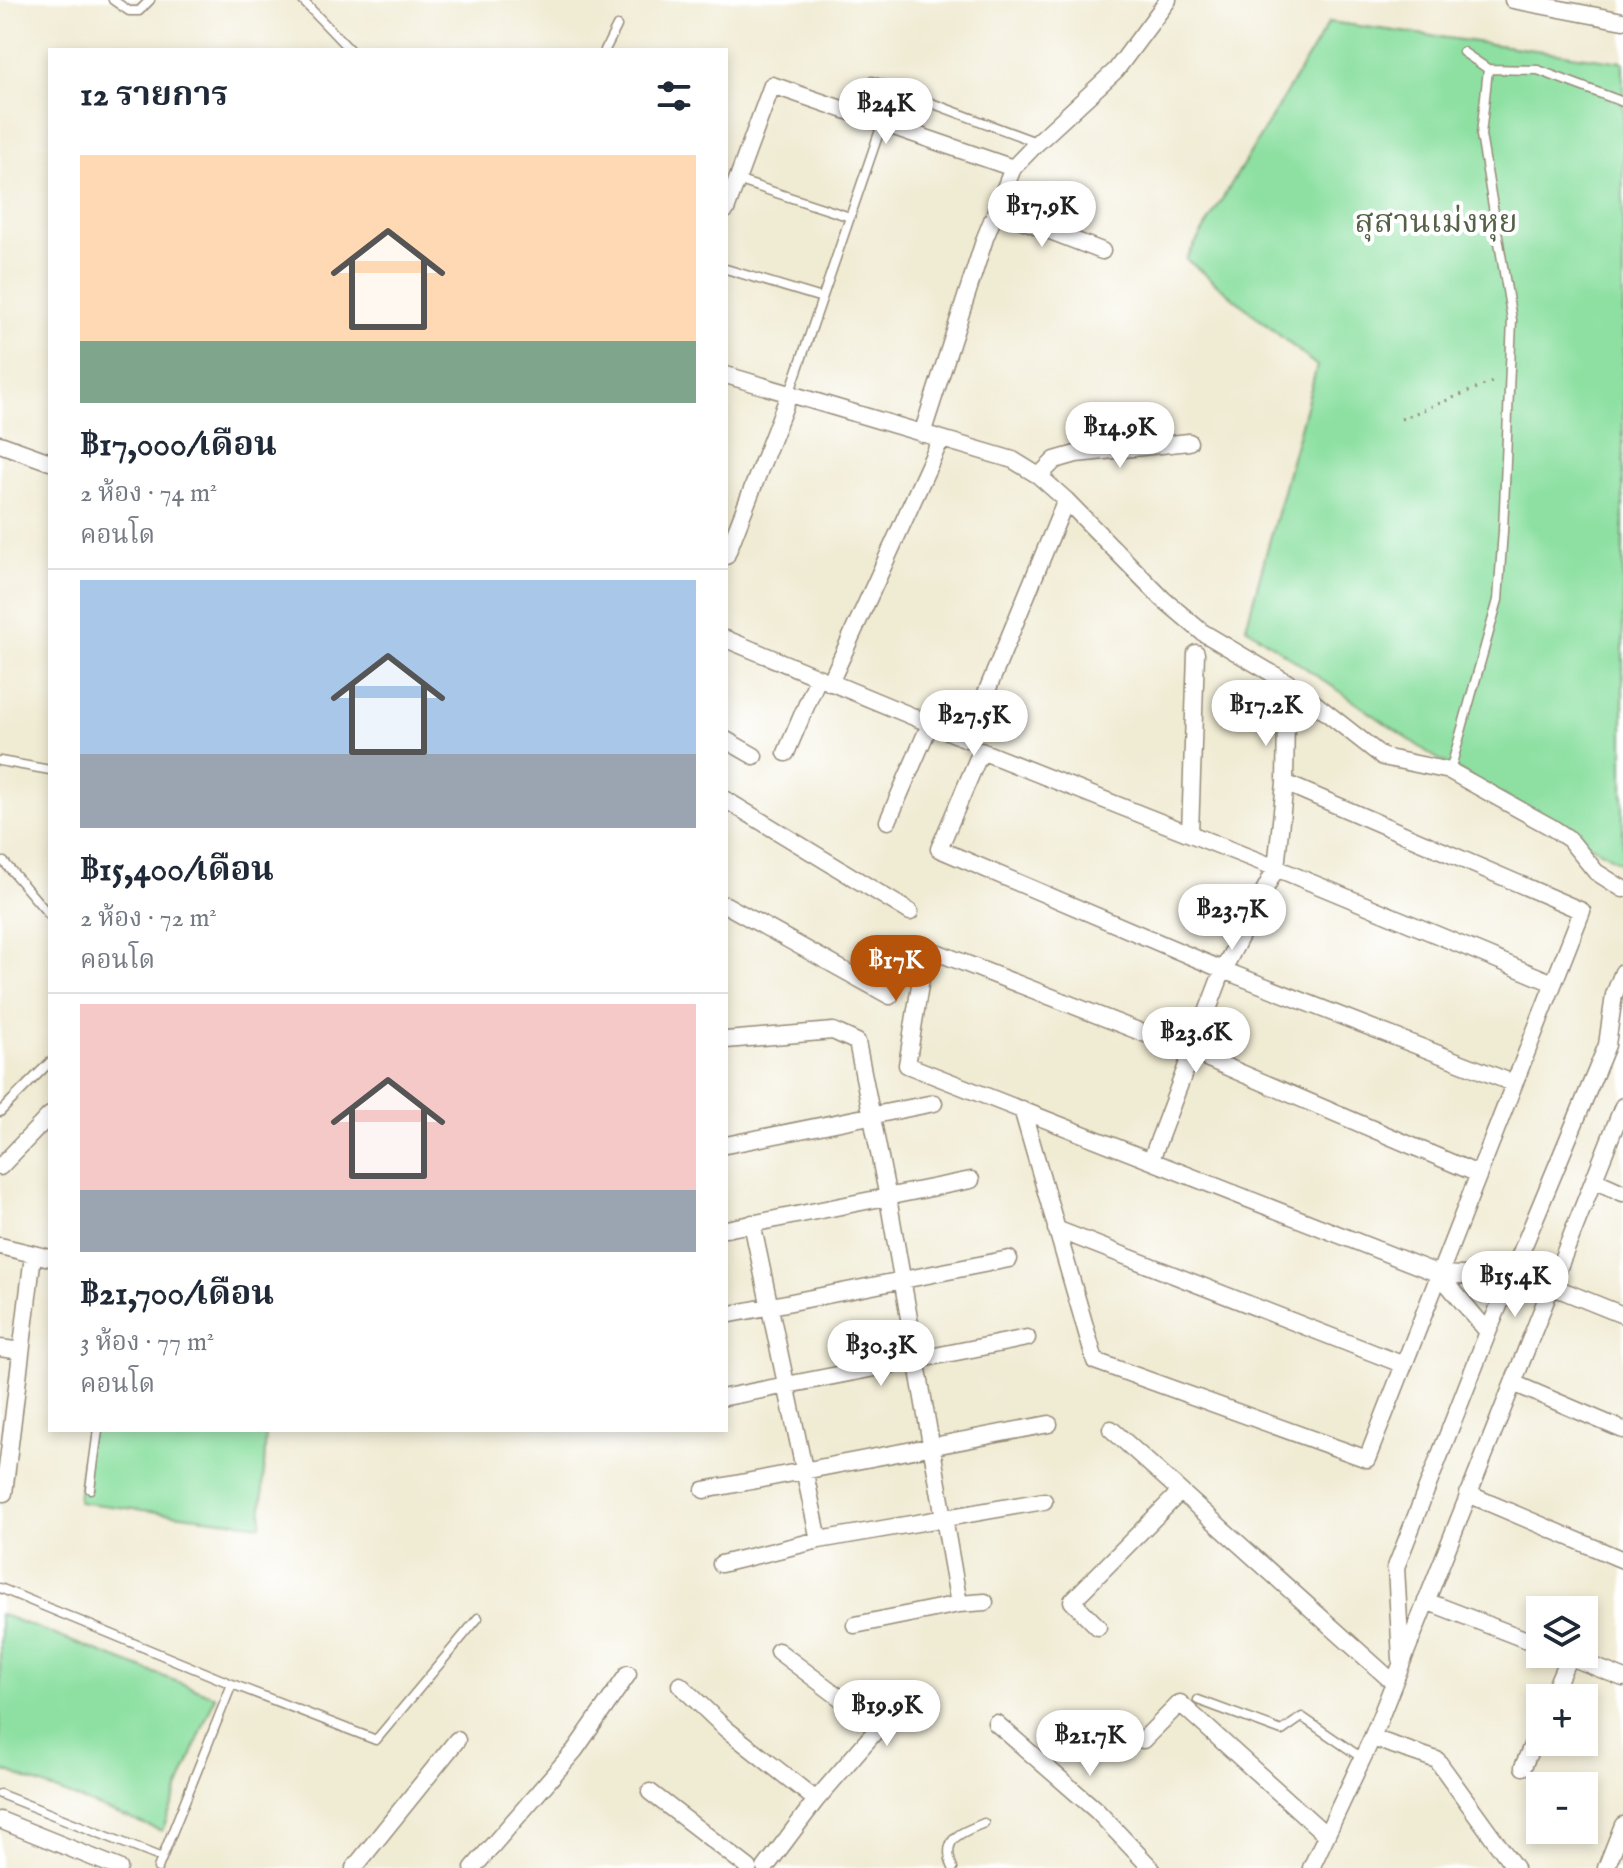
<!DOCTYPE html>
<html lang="th">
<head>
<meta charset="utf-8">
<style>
	:root { --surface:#fff; --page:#f2f2f3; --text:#1f2937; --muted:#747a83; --line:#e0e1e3; --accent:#b45309 }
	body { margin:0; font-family:"IM FELL English","Noto Serif Thai",serif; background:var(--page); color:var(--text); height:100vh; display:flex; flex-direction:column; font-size:30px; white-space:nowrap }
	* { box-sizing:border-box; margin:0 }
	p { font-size:26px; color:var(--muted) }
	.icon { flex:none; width:44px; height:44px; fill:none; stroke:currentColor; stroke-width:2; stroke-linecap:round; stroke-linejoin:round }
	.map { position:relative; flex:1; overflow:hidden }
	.details { position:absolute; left:48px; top:48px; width:680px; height:1384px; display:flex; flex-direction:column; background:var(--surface); border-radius:0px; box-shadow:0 4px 12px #0003 }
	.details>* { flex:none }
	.buttons { position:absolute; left:1526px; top:1596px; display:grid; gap:16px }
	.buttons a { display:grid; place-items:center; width:72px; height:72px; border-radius:0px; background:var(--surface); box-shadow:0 4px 12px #0003; font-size:40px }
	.price { position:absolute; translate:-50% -68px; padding:0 18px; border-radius:28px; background:#fff; color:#222; font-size:26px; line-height:52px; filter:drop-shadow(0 2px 4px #0008) }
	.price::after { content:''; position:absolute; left:50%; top:48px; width:24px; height:18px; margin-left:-12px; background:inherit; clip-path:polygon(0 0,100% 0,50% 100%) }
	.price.on { background:var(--accent); color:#fff }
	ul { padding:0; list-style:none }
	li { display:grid; align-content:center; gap:16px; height:424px; padding:0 32px }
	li+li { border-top:2px solid var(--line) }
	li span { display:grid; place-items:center; height:248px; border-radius:0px; color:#555 }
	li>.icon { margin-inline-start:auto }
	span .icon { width:144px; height:144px; fill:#fffc; stroke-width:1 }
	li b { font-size:34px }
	h2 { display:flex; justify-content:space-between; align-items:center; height:96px; padding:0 32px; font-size:34px }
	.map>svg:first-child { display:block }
	.green { fill:#8de0a2; stroke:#648560; stroke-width:2 }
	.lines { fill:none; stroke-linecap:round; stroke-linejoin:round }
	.lane-casing { stroke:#968a78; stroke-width:11 }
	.street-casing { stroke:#968a78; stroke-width:19 }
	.path { stroke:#968a78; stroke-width:3; stroke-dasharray:2 6; stroke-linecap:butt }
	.lane { stroke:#fff; stroke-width:8 }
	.street { stroke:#fff; stroke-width:16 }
	.labels { text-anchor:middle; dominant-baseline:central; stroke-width:8; stroke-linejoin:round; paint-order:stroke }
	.park-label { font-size:32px; fill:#546146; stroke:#fff }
</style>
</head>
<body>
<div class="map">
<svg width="1623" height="1868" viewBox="0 0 1623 1868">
	<rect width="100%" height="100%" fill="#fff"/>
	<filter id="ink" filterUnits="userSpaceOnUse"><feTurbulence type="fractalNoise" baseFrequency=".0125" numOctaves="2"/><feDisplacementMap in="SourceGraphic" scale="16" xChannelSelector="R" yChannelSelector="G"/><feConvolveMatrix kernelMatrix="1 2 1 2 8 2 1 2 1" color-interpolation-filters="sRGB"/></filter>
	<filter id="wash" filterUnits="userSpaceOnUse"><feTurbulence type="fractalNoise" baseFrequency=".006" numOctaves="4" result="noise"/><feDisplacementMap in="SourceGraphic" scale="32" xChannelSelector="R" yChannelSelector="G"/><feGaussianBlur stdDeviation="1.8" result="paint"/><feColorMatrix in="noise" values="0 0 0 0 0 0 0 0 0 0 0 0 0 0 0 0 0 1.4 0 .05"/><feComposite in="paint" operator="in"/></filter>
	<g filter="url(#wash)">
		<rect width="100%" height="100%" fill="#f0ebd3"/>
		<path class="green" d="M1329 22 1623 62V864L1433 756 1246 627 1317 366 1186 259Z
			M86 1430H266L261 1525 78 1502Z
			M0 1614 215 1696 162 1831 0 1769Z"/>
	</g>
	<g filter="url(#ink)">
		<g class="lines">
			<defs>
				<path id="lane" d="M113 0 129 11H139L150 0
					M302 0 350 50
					M605 50 617 26
					M1463 52 1488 69 1538 70 1623 102
					M872 81 1036 142
					M737 180 850 217
					M726 269 822 298
					M789 395 882 124
					M0 761 50 770
					M1450 771 1498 600 1503 531 1512 320 1481 135 1488 69
					M4 862 50 916
					M0 1112 50 1062
					M90 1489 98 1430
					M0 1588 232 1684 376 1740 478 1618
					M1198 1700 1282 1731 1302 1717 1362 1758
					M0 1794 162 1858
					M158 1868 232 1684
					M953 1868C940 1838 961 1833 984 1823"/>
				<path id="street" d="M1513 0 1623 21
					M726 210 772 85 1013 168
					M996 210 1102 251
					M726 375 1013 460 1039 476 1066 500 1163 599 1202 632 1290 684 1383 757 1450 771 1551 827 1569 839 1596 872 1623 889
					M922 434 985 238 1013 168 1037 143 1116 70 1168 0
					M0 444 50 462
					M1039 476 1055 460 1076 454 1189 442
					M726 556 789 395
					M726 639 967 739 1066 500
					M830 683 941 439
					M726 740 754 756
					M786 753 818 678
					M726 800 910 912
					M888 821 930 724
					M1190 834 1196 653
					M726 905 890 996
					M726 1040 833 1031 857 1042 888 1198 959 1604
					M1513 1083 1223 970 939 849 981 751 1276 868 1553 983
					M1022 1109 1095 1361 1367 1459 1582 911 1285 783
					M726 1145 934 1103
					M1151 1160 1223 970 1276 868 1285 783 1286 714
					M0 1167 50 1115
					M1594 1180 1623 1193
					M752 1223 819 1540
					M726 1229 971 1180
					M1056 1229 1404 1365
					M0 1246 50 1258
					M1439 1274 907 1065 926 948 1192 1052 1478 1174
					M1551 1286 1623 1315
					M726 1315 1009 1259
					M1488 1332 1439 1274 1511 1277
					M0 1348 21 1351
					M1513 1383 1623 1430
					M726 1397 1027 1338
					M1111 1429 1394 1683
					M704 1490 1049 1424
					M4 1493 33 1255
					M1468 1494 1623 1560
					M721 1564 819 1540 1044 1501
					M1426 1601 1540 1645
					M855 1625 959 1604 985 1602
					M1098 1627 1072 1601 1180 1492
					M1563 1654 1623 1678
					M1401 1659 1396 1567 1488 1332 1607 1045 1614 995 1623 972
					M680 1685 726 1729 816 1800
					M1551 1698 1569 1656
					M996 1723 1097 1811 1151 1868
					M1372 1738 1437 1760 1515 1868
					M1143 1740 1180 1703 1326 1835
					M1523 1767 1540 1726
					M650 1792 749 1868
					M0 1820 119 1868
					M354 1868 457 1740
					M473 1868 575 1750 628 1674
					M765 1868 816 1800 879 1727 778 1651
					M1311 1868 1372 1738 1623 1106
					M1606 1868 1623 1825"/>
			</defs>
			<use href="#lane" class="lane-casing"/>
			<use href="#street" class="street-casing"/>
			<path class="path" d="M1401 419 1497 380"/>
			<use href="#lane" class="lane"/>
			<use href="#street" class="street"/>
		</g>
	</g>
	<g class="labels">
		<g class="park-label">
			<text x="1436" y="223">สุสานเม่งหุย</text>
		</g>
	</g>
</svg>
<div class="buttons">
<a><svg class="icon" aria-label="layers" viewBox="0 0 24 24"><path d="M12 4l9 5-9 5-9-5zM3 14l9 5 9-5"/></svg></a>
<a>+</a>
<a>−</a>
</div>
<b class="price" style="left:886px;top:146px">฿24K</b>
<b class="price" style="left:1042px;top:249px">฿17.9K</b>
<b class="price" style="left:1120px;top:470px">฿14.9K</b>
<b class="price" style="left:1266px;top:748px">฿17.2K</b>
<b class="price" style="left:974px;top:758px">฿27.5K</b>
<b class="price" style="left:1232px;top:952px">฿23.7K</b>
<b class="price on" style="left:896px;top:1003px">฿17K</b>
<b class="price" style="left:1196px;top:1075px">฿23.6K</b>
<b class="price" style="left:1515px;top:1319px">฿15.4K</b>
<b class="price" style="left:881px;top:1388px">฿30.3K</b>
<b class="price" style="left:887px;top:1748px">฿19.9K</b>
<b class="price" style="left:1090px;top:1778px">฿21.7K</b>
<section class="details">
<h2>12 รายการ<svg class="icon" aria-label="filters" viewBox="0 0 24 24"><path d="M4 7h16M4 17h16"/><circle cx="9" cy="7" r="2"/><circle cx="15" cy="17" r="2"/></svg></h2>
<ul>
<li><span style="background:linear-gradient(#ffd9b3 75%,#7fa58c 0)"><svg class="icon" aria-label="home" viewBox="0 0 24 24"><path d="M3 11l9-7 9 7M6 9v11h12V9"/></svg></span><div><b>฿17,000/เดือน</b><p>2 ห้อง · 74 m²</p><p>คอนโด</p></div></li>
<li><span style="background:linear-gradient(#a9c7e8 70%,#9aa5b1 0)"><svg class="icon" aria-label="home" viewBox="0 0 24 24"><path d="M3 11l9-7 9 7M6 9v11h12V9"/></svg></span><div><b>฿15,400/เดือน</b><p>2 ห้อง · 72 m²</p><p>คอนโด</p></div></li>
<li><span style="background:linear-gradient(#f6c9c9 75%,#9aa5b1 0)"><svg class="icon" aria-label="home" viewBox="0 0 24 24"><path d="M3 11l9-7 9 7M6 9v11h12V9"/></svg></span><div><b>฿21,700/เดือน</b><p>3 ห้อง · 77 m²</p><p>คอนโด</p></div></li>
</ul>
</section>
</div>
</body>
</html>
